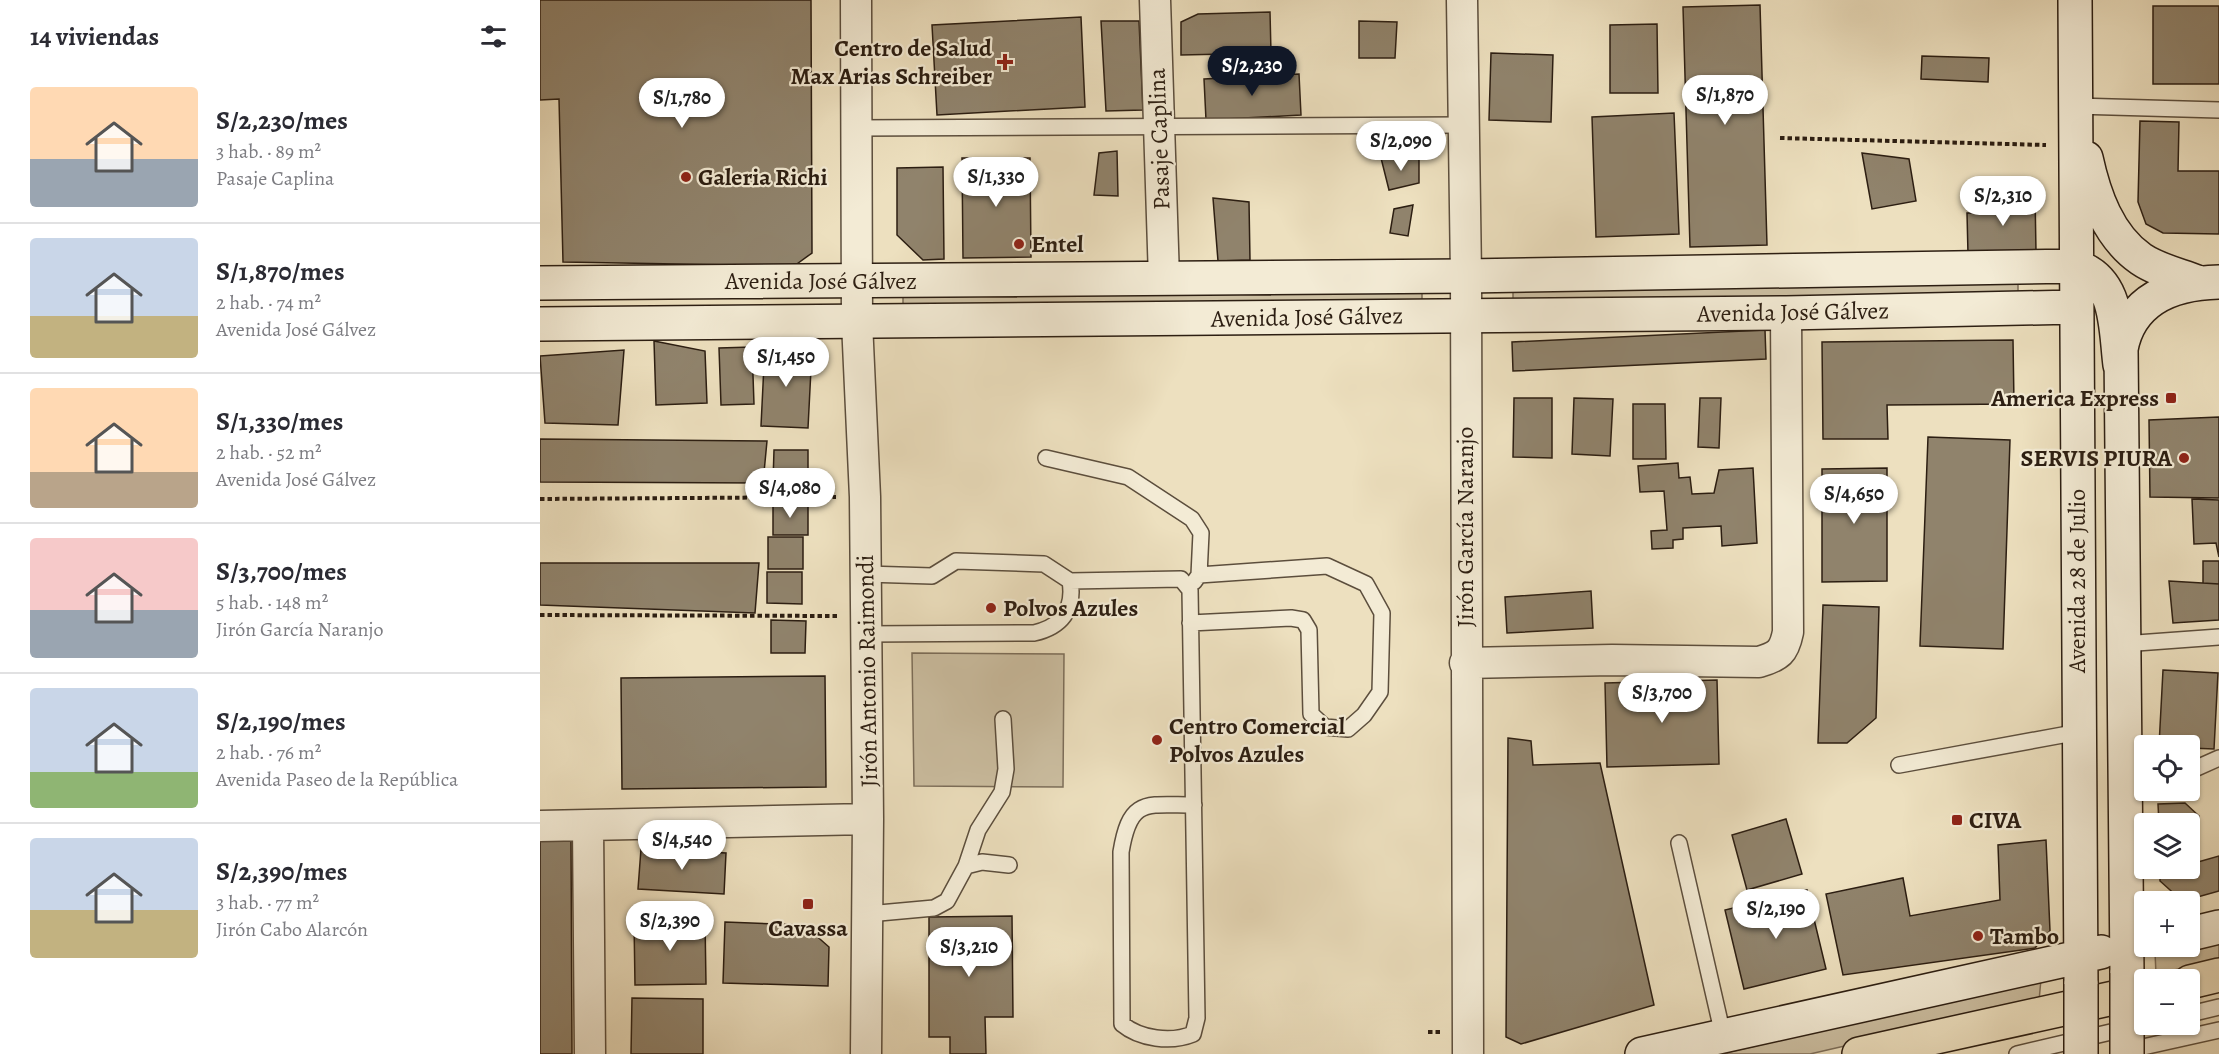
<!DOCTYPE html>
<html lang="es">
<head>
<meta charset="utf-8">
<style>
	:root { --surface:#fff; --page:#f7f7f7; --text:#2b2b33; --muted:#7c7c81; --line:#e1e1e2; --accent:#111827 }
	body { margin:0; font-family:Alegreya,serif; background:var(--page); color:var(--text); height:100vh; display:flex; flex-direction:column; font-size:22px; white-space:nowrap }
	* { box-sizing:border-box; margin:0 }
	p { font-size:20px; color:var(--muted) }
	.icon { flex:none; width:33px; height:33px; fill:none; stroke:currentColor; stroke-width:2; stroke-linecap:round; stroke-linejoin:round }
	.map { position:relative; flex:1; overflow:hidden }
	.drawer { display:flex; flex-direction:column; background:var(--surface); width:540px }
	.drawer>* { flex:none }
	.tools { position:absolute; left:1594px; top:735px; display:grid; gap:12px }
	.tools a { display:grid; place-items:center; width:66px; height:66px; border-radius:6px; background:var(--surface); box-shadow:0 2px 4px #0004; font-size:30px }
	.price { position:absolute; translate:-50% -51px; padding:0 14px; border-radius:21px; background:#fff; color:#222; font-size:20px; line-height:39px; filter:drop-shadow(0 2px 3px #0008) }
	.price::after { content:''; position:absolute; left:50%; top:36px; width:18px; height:14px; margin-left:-9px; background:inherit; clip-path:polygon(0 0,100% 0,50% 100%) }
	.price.selected { background:var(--accent); color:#fff }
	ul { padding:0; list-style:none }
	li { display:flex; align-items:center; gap:18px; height:150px; padding:0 30px }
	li+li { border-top:2px solid var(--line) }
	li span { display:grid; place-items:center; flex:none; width:168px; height:120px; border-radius:6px; color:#555 }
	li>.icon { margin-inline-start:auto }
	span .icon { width:72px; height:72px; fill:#fffc; stroke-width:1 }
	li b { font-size:26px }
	h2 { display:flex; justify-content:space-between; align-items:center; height:72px; padding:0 30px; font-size:26px }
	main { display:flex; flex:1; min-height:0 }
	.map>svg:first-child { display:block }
	.green { fill:#ccbfa2; stroke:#7c6e5a; stroke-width:1.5 }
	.building { fill:#90836c; stroke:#2c1e12; stroke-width:1.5 }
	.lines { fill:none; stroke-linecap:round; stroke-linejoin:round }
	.lane-casing { stroke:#5c4e3d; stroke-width:18 }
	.street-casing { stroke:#5c4e3d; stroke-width:33 }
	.secondary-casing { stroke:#2c1e12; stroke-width:36 }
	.highway-casing { stroke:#2c1e12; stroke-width:36 }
	.path { stroke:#2c1e12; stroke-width:4; stroke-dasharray:4.5 3; stroke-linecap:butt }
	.lane { stroke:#f3ebd5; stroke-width:15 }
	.street { stroke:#f3ebd5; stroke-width:30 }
	.secondary { stroke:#f3ebd5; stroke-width:33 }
	.highway { stroke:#ede0bf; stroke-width:33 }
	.secondary-bridge-casing { stroke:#2c1e12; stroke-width:36; stroke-linecap:butt }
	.secondary-bridge { stroke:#f3ebd5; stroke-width:33 }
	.poi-dot { fill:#8f2418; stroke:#f3ebd5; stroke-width:2 }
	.labels { text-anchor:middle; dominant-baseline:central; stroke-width:4.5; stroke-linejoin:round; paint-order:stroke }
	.poi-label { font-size:24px; font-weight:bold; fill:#2c1e12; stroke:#f3ebd5; text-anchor:start }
	.street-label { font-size:24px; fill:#2c1e12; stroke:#f3ebd5 }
</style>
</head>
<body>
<main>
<section class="drawer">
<h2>14 viviendas<svg class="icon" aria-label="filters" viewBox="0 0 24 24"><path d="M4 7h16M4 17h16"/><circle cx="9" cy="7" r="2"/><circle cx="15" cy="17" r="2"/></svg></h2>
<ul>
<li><span style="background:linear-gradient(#ffd9b3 60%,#9aa5b1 0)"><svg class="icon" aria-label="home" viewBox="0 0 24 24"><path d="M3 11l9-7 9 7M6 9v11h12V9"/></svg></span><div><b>S/2,230/mes</b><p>3 hab. · 89 m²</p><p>Pasaje Caplina</p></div></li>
<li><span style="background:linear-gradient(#c9d6e8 65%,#c2b280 0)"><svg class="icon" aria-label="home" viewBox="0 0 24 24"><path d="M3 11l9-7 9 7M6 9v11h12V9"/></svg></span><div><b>S/1,870/mes</b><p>2 hab. · 74 m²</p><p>Avenida José Gálvez</p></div></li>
<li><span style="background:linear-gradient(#ffd9b3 70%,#b9a48a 0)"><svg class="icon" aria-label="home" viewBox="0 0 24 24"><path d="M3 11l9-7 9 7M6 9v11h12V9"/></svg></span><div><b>S/1,330/mes</b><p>2 hab. · 52 m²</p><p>Avenida José Gálvez</p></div></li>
<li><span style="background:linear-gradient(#f6c9c9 60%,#9aa5b1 0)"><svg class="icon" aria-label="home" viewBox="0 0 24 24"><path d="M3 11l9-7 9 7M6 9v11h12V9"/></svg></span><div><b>S/3,700/mes</b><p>5 hab. · 148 m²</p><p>Jirón García Naranjo</p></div></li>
<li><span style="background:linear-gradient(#c9d6e8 70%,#8fb573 0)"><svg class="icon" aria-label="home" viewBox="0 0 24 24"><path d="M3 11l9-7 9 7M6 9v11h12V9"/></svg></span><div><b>S/2,190/mes</b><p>2 hab. · 76 m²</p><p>Avenida Paseo de la República</p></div></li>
<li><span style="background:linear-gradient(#c9d6e8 60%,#c2b280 0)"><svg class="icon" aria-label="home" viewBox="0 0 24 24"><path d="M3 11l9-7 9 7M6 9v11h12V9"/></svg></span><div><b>S/2,390/mes</b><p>3 hab. · 77 m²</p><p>Jirón Cabo Alarcón</p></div></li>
</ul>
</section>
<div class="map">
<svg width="1679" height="1054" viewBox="0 0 1679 1054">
	<rect width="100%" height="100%" fill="#ede0bf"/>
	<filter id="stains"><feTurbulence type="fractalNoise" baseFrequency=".00333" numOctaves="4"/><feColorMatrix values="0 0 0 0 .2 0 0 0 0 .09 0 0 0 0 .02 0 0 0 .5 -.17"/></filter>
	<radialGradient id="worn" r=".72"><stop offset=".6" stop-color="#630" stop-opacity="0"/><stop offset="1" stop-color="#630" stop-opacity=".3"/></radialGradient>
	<path class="green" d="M1478 281V296L973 301V287Z
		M882 287V301L363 308V293Z
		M372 653 524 654 523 787 374 786Z
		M1679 937V960L1616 974 1615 952 1650 946Z
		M1501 979 1499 1001 1270 1054H1181Z"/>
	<path class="building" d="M0 0H271L272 253 254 266 23 262 19 99 0 100Z
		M1220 5 1227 245 1150 247 1143 7Z
		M1613 6H1679V84H1613Z
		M730 12 731 53 641 55V22L658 14Z
		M541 17 545 107 397 115 392 25Z
		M561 21H599L603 110 566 111Z
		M819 21 857 22 855 58H819Z
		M1117 24 1118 93H1070V25Z
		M951 53 1013 55 1011 122 949 120Z
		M1382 56 1449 58 1448 82 1381 79Z
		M759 74 761 115 666 120 664 79Z
		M1134 113 1139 234 1056 237 1052 117Z
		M1600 121 1639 122 1638 171H1679V234L1623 233 1606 224 1598 202Z
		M577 151 578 196 554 195 559 153Z
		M1322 153 1369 159 1376 201 1332 209Z
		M879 157V183L849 190 841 158Z
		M422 158H490L491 257 423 258Z
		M403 167 404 259 383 260 357 235V168Z
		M1495 194 1496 252 1428 254 1427 213H1439V201L1465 200 1466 214H1472V195Z
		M673 198 709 202 710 260 678 261Z
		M873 205 868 236 850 233 854 209Z
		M1225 330 1226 359 973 371 972 342Z
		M1473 340 1474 404 1347 405 1348 439H1283L1282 342Z
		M114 341 165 351 167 403 116 405Z
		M225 344 257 346 271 369 268 428 221 426Z
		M212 347 214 404 181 405 179 348Z
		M84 350 78 425 5 423 0 356Z
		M974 398H1012V458L973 457Z
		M1034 398 1073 399 1070 456 1032 454Z
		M1160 398H1181L1179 448 1158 447Z
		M1093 404H1125L1126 459H1093Z
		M1679 417V498L1610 497 1609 420Z
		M1388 437 1470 440 1463 649 1380 646Z
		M0 439 227 441 223 483 0 482Z
		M234 450H268V481L233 482Z
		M1138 463 1139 478 1150 477 1152 494 1174 493 1179 470 1213 468 1217 543 1182 546 1181 526 1143 528V539L1133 540V548L1112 549 1111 531 1127 530 1124 491 1100 492 1098 466Z
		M1347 468V581L1282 582V469Z
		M1652 499 1679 500V557L1676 543 1654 544Z
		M233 503H268V535H233Z
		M228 537H263V569H228Z
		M1663 561H1679V584L1663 583Z
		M0 563H219L215 613 0 605Z
		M227 572H262V604L227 603Z
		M1629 581 1679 584V620L1633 623Z
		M1051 591 1053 628 967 633 965 597Z
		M1283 605 1339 607 1336 718 1307 743H1278Z
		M231 620 266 621 265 653H231Z
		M1623 670 1678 673 1674 749 1650 748V746H1619Z
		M285 676 286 787 82 789 81 678Z
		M1177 680 1179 764 1067 767 1065 683Z
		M968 738 991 741 993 765 1060 763 1114 1005 981 1044 966 1037Z
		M1645 803 1659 816 1658 862 1679 856V891L1654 898H1639L1620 881V868H1650V824H1619L1618 804Z
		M1246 819 1262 874 1207 890 1192 835Z
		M0 839H31L32 1054H0Z
		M1506 840 1510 931 1495 948 1303 975 1286 894 1363 878 1370 916 1460 900 1458 845Z
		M101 849 186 853 184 894 98 889Z
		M1267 890 1286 969 1204 989 1185 910Z
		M472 916 473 1017H445L446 1054H410V1037H389V917Z
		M165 920 166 984 95 985 94 921Z
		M185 922 264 925 289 947 288 986 183 983Z
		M92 998 163 999V1054H91Z"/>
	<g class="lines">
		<defs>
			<path id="lane" d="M1536 106 1679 110
				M316 128 923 125
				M506 458 588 477 652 519 661 533 659 575 654 582
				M326 574 392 576 416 561 504 564 530 581
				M650 623 751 618 763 620 769 630 771 714 785 727 808 729 824 715 840 692 842 613 826 584 787 566 659 575
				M327 634 494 633C521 627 535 610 530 581L641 579 650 590 657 1018 653 1034C631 1043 600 1039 582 1024L581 852C590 797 606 805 654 805
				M1583 644 1679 637
				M1359 765 1539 732
				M1650 771 1679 758
				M1139 843 1183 1035
				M426 866 438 830 462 792 466 769 463 719
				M328 914 394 908 407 901 426 866 442 862 469 865
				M1650 1014 1679 1007
				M1585 1051 1679 1030
				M1477 1054 1605 1024"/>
			<path id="street" d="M316 0 317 322 325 497 328 819 326 1054
				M615 0 624 279
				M922 0 926 276 928 1054
				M925 663 1072 660 1219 662C1239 656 1244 652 1248 632L1246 313
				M0 826 328 819
				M48 826 50 1054"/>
			<path id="secondary" d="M1535 0 1541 984
				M1546 158C1554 195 1568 236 1601 259 1617 270 1639 275 1657 282
				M0 283 926 276 1535 266C1579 280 1575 326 1580 365
				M0 324 1246 313 1535 307
				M1650 934 1679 927
				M1587 973 1581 349C1590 299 1633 283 1679 282
				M1102 1054 1561 952"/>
			<path id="highway" d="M1650 982 1679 975
				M1319 1054 1605 991"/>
		</defs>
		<use href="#lane" class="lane-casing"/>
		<use href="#street" class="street-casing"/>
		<use href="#secondary" class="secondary-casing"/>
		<use href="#highway" class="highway-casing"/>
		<path class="path" d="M1240 138 1506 145
			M0 499 296 497
			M0 615 299 616
			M888 1032H900"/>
		<use href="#lane" class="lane"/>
		<use href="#street" class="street"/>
		<use href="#secondary" class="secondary"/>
		<use href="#highway" class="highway"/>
		<defs>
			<path id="secondary-bridge" d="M1541 984V1054
				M1587 1054V973"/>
		</defs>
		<use href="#secondary-bridge" class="secondary-bridge-casing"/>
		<use href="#secondary-bridge" class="secondary-bridge"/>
	</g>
	<g class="poi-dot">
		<path d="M462 53h6v6h6v6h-6v6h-6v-6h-6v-6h6z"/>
		<circle cx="146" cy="177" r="6"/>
		<circle cx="479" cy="244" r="6"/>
		<rect x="1625" y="392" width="12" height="12" rx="3"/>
		<circle cx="1644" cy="458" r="6"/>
		<circle cx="451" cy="608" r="6"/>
		<circle cx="617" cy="740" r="6"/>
		<rect x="1411" y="814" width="12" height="12" rx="3"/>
		<rect x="262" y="898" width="12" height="12" rx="3"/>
		<circle cx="1438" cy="936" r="6"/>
	</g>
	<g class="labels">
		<g class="poi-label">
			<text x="452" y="48" text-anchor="end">Centro de Salud<tspan x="452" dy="28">Max Arias Schreiber</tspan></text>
			<text x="158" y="177">Galeria Richi</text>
			<text x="491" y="244">Entel</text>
			<text x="1619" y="398" text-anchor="end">America Express</text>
			<text x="1632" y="458" text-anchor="end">SERVIS PIURA</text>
			<text x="463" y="608">Polvos Azules</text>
			<text x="629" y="726">Centro Comercial<tspan x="629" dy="28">Polvos Azules</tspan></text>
			<text x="1429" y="820">CIVA</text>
			<text x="268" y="928" text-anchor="middle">Cavassa</text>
			<text x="1450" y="936">Tambo</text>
		</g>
		<g class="street-label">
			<text transform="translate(619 139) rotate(-92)">Pasaje Caplina</text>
			<text x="281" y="281">Avenida José Gálvez</text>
			<text transform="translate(1253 312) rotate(-1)">Avenida José Gálvez</text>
			<text transform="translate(767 317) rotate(-1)">Avenida José Gálvez</text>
			<text transform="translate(925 527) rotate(-90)">Jirón García Naranjo</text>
			<text transform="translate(1537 581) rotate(-90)">Avenida 28 de Julio</text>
			<text transform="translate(327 671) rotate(-91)">Jirón Antonio Raimondi</text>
		</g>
	</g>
	<rect width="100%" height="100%" filter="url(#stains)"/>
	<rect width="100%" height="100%" fill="url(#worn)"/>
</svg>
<div class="tools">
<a><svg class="icon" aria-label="locate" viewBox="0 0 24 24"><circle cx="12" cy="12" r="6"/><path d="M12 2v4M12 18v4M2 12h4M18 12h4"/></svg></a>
<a><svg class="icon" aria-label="layers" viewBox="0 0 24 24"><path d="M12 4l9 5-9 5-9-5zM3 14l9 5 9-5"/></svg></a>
<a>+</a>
<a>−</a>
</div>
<b class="price selected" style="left:712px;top:97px">S/2,230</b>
<b class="price" style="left:1185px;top:126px">S/1,870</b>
<b class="price" style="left:142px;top:129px">S/1,780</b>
<b class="price" style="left:861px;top:172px">S/2,090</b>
<b class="price" style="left:456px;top:208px">S/1,330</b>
<b class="price" style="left:1463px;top:227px">S/2,310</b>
<b class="price" style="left:246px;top:388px">S/1,450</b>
<b class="price" style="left:250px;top:519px">S/4,080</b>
<b class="price" style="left:1314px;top:525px">S/4,650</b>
<b class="price" style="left:1122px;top:724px">S/3,700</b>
<b class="price" style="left:142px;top:871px">S/4,540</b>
<b class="price" style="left:1236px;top:940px">S/2,190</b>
<b class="price" style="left:130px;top:952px">S/2,390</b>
<b class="price" style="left:429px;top:978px">S/3,210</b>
</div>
</main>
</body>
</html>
